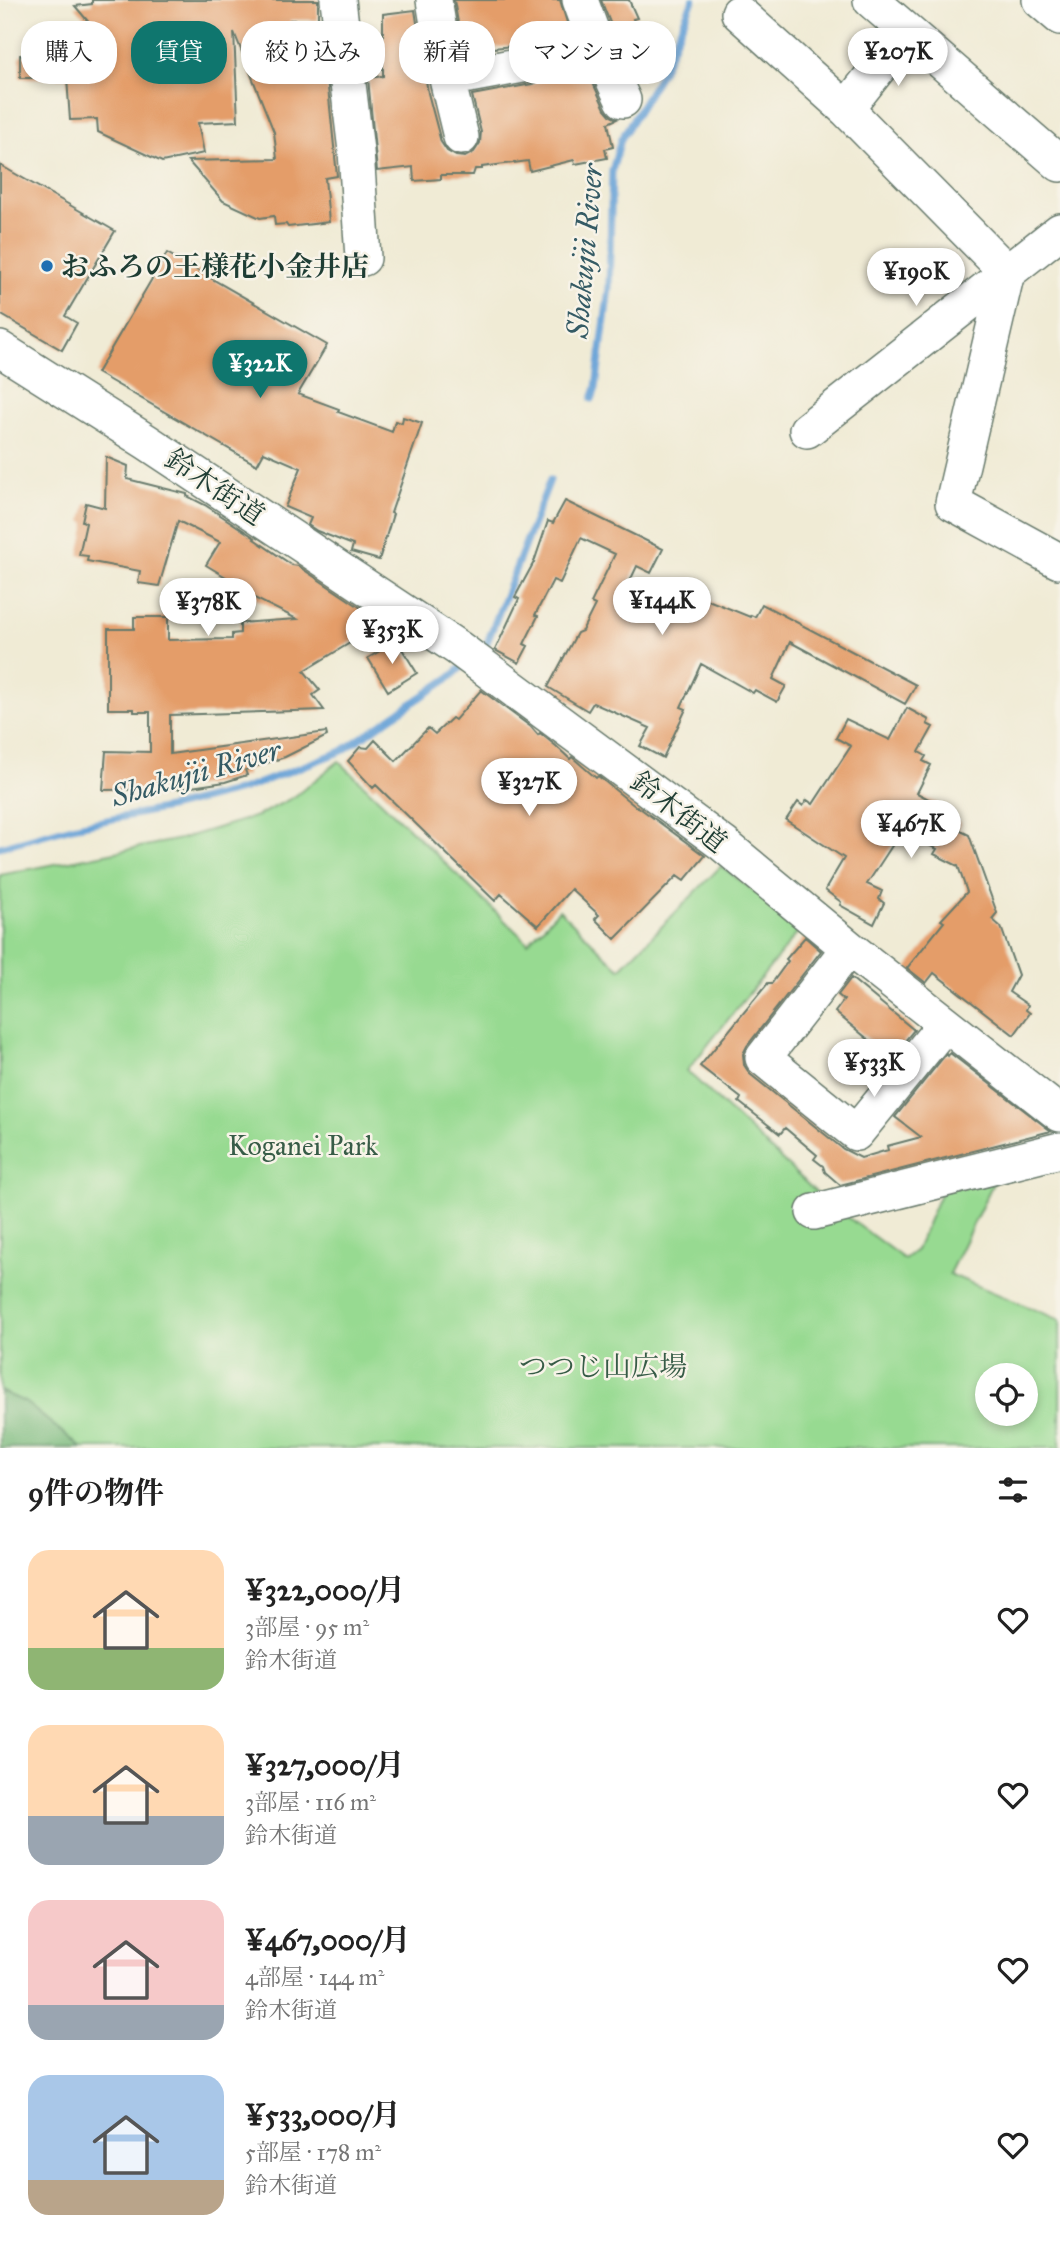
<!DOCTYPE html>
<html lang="ja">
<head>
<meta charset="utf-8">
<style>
	:root { --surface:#fff; --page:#f6f6f6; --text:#222; --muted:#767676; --accent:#0f766e }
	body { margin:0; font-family:"IM FELL Great Primer","Noto Serif JP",serif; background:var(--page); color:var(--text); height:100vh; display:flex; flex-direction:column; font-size:26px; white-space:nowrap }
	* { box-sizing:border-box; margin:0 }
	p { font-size:23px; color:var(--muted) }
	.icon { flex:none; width:38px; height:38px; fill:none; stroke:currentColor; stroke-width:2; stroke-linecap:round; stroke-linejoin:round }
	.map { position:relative; height:1448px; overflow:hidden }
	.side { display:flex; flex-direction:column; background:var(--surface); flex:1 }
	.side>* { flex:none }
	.top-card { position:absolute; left:21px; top:21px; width:700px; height:63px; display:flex; gap:14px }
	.fabs { position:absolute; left:975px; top:1363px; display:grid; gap:14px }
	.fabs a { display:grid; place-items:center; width:63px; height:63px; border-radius:50%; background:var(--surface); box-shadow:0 4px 10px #0003; font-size:35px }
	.price { position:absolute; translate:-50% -60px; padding:0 16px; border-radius:24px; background:#fff; color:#222; font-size:23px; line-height:46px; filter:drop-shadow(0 2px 4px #0008) }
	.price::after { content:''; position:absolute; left:50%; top:42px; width:21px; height:16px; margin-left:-10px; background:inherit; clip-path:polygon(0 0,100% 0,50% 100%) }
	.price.active { background:var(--accent); color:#fff }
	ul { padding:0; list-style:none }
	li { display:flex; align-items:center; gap:21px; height:175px; padding:0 28px }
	li span { display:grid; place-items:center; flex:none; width:196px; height:140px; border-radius:21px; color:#555 }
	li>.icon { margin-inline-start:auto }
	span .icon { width:84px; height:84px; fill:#fffc; stroke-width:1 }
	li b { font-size:30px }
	h2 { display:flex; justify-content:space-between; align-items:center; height:84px; padding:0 28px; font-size:30px }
	.chip { padding:0 24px; border-radius:28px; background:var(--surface); box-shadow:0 4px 10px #0003; font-size:24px; line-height:63px }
	.chip.active { background:var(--accent); color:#fff }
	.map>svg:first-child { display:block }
	.green { fill:#97da91; stroke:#5b8c62; stroke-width:2; fill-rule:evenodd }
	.forest { fill:#79ba7b; stroke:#4c7c58; stroke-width:2 }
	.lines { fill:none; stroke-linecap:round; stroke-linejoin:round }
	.stream { stroke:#67a2d7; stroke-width:7 }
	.building { fill:#e49d69 }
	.minor-casing { stroke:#687a6c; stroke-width:38 }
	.minor { stroke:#fff; stroke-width:35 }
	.poi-dot { fill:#1f6fb2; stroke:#f7f3e8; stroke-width:2.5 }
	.labels { text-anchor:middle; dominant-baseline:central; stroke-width:5; stroke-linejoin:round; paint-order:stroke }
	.poi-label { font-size:28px; font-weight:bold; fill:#1f3d34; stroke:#f7f3e8; text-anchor:start }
	.street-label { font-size:28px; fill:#1f3d34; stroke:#f7f3e8 }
	.park-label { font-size:28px; fill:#375c47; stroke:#f7f3e8 }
	.water-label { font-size:30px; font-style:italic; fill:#355b65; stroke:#f7f3e8 }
</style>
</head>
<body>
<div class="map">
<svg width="1060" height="1448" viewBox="0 0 1060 1448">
	<rect width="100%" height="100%" fill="#f7f3e8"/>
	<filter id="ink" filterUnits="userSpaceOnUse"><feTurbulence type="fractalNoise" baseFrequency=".0143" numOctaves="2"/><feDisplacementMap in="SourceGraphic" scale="14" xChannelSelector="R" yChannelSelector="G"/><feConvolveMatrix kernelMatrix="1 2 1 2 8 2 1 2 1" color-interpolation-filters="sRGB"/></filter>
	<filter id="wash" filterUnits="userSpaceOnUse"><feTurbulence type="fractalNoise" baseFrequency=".00686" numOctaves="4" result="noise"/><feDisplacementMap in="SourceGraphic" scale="28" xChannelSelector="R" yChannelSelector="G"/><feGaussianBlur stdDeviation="1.57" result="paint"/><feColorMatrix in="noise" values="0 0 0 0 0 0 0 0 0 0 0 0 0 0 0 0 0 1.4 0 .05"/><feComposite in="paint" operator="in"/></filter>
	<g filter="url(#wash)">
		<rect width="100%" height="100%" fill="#f0ebd5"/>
		<path class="green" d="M339 761 528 943 559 910 620 969 721 866 802 927 687 1071 822 1198 904 1259 916 1250 942 1189 998 1173 949 1274 1060 1320V1448H0V875L180 839 257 816 294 797ZM987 1376H1026V1414H987Z"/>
		<path class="forest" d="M0 1391 25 1402 82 1448H0Z"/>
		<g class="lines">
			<path class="stream" d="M592 399 596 388 609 288 612 171 621 139 661 73 693 0
				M478 651 487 643 550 480
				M0 847 72 827 173 807 244 789 342 751 452 676 465 664"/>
		</g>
		<g id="blocks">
			<path class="building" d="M92 0H318V20H290L299 78H327L337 176 325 178 329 222 288 227 286 224 275 225 274 216 260 218 223 201 188 161 277 159 274 132 234 32 238 121 198 123 204 153 162 162 98 132 97 119 70 120 67 78H20V55L93 54 92 26 75 6 92 4Z
				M454 0H560L568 26 522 45 463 51Z
				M601 0H629L637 18 633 19 647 56 633 62 639 63 642 72 633 75 613 30Z
				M415 10 428 93 441 142 447 151 456 156 465 157 474 152 480 143 481 132 472 95 532 84 556 75 587 70 605 109 611 116 617 119 608 123 613 147 605 149 607 158 575 164 574 160 530 171 528 161 482 167V169H475L473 175H441V179L414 181 413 167 377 171 368 78 383 76V14Z
				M0 165 115 231 65 316 77 323 62 350 0 314Z
				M167 253 327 345 298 394 339 409 338 412 392 432 395 421 402 423 403 417 422 423 391 513 393 514 379 560 351 552 353 545 317 531 308 525 311 518 285 507 301 468 264 452 257 465 97 373Z
				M106 457 128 466 127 479 187 494V496L205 505 255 538 254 539 292 565 298 566 367 612 359 629 363 635 304 671 320 690 313 695 324 710 170 715V754L326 732 327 736 285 757 245 770 247 775 225 782 178 789 103 790 106 751 150 752V712H134V709H108V629H134V617H168V640L232 639V634L240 633V623L297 619 232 587 234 582 206 565 220 542 178 521 159 586 138 583 140 571 87 561 88 556 79 555 86 523 82 521 86 503 105 508Z
				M565 501 663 549 651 573 637 566 621 600 663 622 678 588 686 586 699 592 698 596 750 617 751 615 755 617 762 604 916 685 905 704 790 642 773 679 786 686 777 702 755 690 753 693 701 664 681 707 686 709 663 758 640 746 650 728 593 703 588 711 548 687 577 633 582 631 595 605 591 603 615 554 581 538 560 583 553 580 535 615 538 616 524 644 528 646 519 663 495 650 519 599 515 597 534 562 548 521 553 523Z
				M397 641 417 673 388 691 368 658Z
				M481 690 531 727 538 735 540 733 556 746 570 759 572 757 596 778 598 776 636 807 637 806 705 856 684 881 677 876 615 939 595 919 599 915 571 889 538 926 501 894 495 901 376 785 373 788 348 761 360 747 368 748 375 740 396 761 428 728 435 734 452 718 455 720Z
				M907 708 929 720 927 724 933 727 919 752 926 756 923 761 931 765 917 793 948 809 945 816 960 823 957 829 969 835 997 913 992 919 1001 927 1018 975 1009 992 1028 1005 1026 1010 1030 1013 1014 1035 934 973 926 983 907 968 944 922 941 920 967 892 958 866 934 854 937 849 901 832 867 884 882 891 879 899 884 903 874 924 840 905 841 902 825 890 844 858 786 820 798 802 803 806 807 800 813 804 851 746 836 738 846 719 890 740Z
				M805 937 821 951 747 1046 743 1054 744 1065 750 1074 843 1149 861 1158 888 1150 887 1146 921 1137 895 1117 946 1054 948 1056 950 1053 1051 1131 840 1185 825 1172 823 1166 814 1159 817 1155 785 1128 780 1134 739 1102 741 1098 700 1066 768 983H772L788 961 786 959Z
				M851 978 914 1030 891 1058 835 1012 844 1000 838 995Z"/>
		</g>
	</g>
	<g filter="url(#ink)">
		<use href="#blocks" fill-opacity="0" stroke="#687a6c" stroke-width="2"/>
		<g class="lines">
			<defs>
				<path id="minor" d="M338 0 356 151 363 258
					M434 0 447 79
					M580 0 594 38 623 100
					M871 0 1060 164
					M1040 0 1060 17
					M739 13 846 109 1007 272 953 503 1059 561
					M846 109 907 32
					M461 137 447 79 528 64 594 38
					M0 349 147 442 458 648 723 844 849 948 1060 1114
					M807 430 1060 231
					M849 948 763 1058 856 1133 945 1024
					M814 1212 1060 1150"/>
			</defs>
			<use href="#minor" class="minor-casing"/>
			<use href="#minor" class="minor"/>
		</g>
	</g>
	<circle class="poi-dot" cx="47" cy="266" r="7"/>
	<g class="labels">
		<g class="poi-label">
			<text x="61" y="266">おふろの王様花小金井店</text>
		</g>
		<g class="street-label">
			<text transform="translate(215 487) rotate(34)">鈴木街道</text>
			<text transform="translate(679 812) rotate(38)">鈴木街道</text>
		</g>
		<g class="park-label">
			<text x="303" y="1145">Koganei Park</text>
			<text x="603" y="1366">つつじ山広場</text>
		</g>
		<g class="water-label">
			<text transform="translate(585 251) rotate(-85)">Shakujii River</text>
			<text transform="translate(196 773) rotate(-16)">Shakujii River</text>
		</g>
	</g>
</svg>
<div class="fabs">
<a><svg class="icon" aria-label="locate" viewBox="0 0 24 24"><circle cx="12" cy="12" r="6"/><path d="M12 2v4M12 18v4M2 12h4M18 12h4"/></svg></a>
</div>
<b class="price" style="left:898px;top:88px">¥207K</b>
<b class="price" style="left:916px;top:308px">¥190K</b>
<b class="price active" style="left:260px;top:400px">¥322K</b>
<b class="price" style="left:662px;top:637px">¥144K</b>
<b class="price" style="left:208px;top:638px">¥378K</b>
<b class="price" style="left:392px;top:666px">¥353K</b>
<b class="price" style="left:529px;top:818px">¥327K</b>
<b class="price" style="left:911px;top:860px">¥467K</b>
<b class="price" style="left:874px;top:1099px">¥533K</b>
<div class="top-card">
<a class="chip">購入</a>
<a class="chip active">賃貸</a>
<a class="chip">絞り込み</a>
<a class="chip">新着</a>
<a class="chip">マンション</a>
</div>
</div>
<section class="side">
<h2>9件の物件<svg class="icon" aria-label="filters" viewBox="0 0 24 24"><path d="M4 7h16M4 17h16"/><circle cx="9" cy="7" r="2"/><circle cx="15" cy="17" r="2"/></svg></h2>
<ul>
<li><span style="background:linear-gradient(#ffd9b3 70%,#8fb573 0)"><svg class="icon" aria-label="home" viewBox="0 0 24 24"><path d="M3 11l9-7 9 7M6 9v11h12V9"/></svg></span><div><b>¥322,000/月</b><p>3部屋 · 95 m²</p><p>鈴木街道</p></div><svg class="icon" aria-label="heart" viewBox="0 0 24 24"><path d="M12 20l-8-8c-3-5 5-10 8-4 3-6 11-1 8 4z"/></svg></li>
<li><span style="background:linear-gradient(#ffd9b3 65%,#9aa5b1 0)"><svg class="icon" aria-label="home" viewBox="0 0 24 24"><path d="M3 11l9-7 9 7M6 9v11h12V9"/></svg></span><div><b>¥327,000/月</b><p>3部屋 · 116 m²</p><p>鈴木街道</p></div><svg class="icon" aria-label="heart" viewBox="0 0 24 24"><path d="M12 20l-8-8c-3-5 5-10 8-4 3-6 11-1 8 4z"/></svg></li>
<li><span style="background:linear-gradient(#f6c9c9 75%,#9aa5b1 0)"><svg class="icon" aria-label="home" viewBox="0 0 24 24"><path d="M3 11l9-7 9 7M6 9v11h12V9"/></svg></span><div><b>¥467,000/月</b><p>4部屋 · 144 m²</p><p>鈴木街道</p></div><svg class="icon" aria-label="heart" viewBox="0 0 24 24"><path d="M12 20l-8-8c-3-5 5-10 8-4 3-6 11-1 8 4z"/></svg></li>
<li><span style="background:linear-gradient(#a9c7e8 75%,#b9a48a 0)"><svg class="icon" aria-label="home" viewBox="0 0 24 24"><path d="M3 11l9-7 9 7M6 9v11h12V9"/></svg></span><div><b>¥533,000/月</b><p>5部屋 · 178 m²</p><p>鈴木街道</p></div><svg class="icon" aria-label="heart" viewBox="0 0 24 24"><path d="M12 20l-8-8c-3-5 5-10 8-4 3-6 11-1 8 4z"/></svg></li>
</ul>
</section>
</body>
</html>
